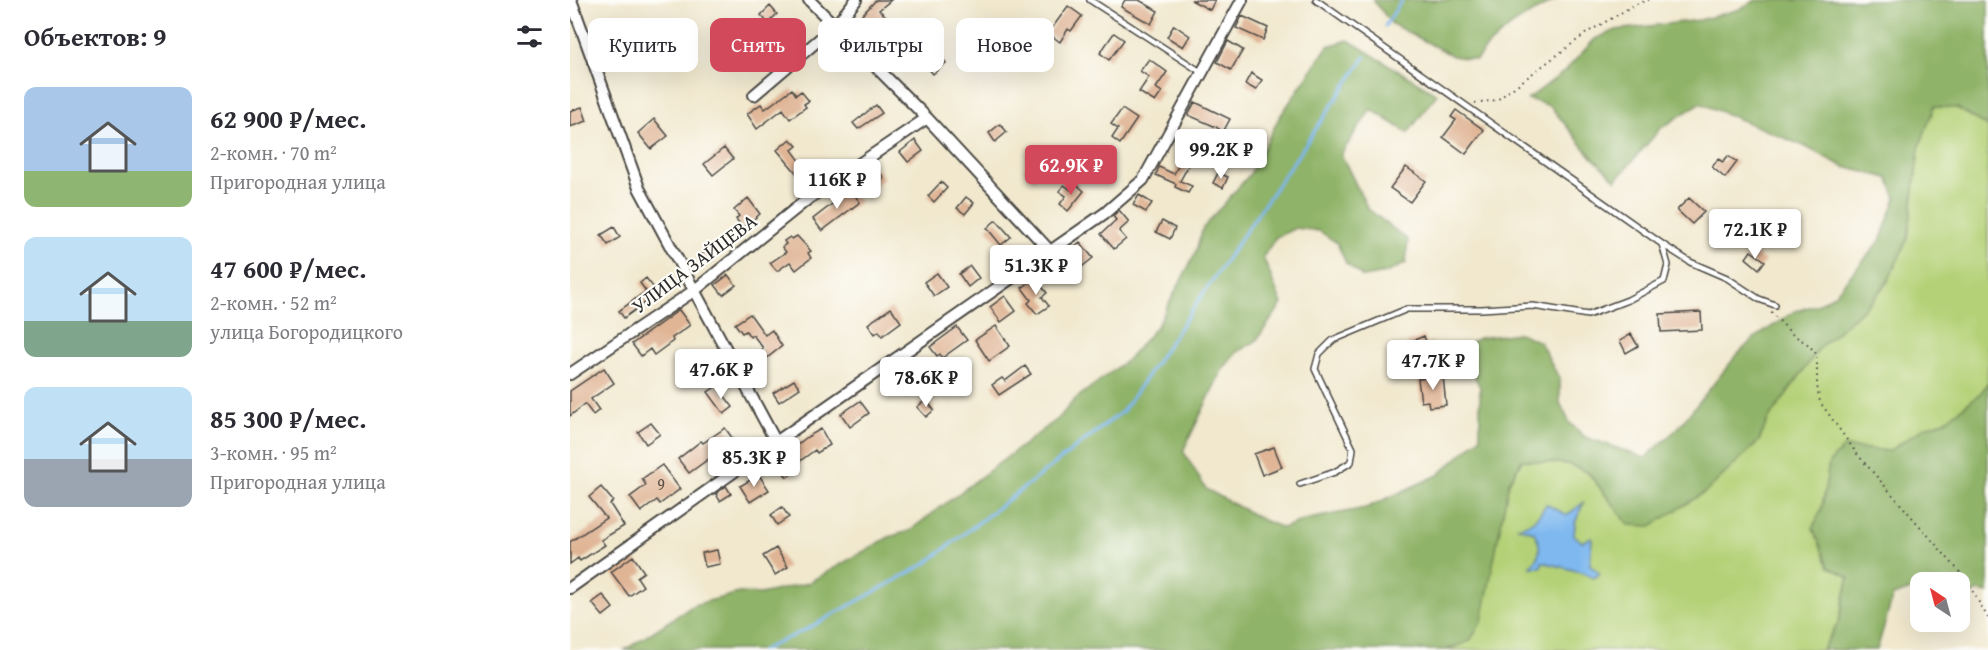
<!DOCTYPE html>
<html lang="ru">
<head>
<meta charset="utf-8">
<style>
	:root { --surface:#fff; --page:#f2f2f3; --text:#2b2b33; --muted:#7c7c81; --accent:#d1495b }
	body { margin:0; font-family:"Gentium Book Plus",serif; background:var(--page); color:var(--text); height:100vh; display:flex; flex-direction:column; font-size:22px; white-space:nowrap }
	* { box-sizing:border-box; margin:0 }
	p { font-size:20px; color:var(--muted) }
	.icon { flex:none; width:33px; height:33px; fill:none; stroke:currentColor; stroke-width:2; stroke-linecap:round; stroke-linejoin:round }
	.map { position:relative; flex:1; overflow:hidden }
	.sheet { display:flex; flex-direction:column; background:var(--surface); width:570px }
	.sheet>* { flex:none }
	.guide { position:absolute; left:18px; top:18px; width:570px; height:54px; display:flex; gap:12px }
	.needle { width:39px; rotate:324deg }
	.tools { position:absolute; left:1340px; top:572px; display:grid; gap:12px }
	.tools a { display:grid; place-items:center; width:60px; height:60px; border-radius:12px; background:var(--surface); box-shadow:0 6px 24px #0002; font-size:30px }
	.price { position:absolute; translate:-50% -51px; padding:0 14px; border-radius:6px; background:#fff; color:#222; font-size:20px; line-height:39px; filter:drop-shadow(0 2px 3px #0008) }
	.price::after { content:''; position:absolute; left:50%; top:36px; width:18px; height:14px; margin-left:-9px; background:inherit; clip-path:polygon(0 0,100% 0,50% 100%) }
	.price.selected { background:var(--accent); color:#fff }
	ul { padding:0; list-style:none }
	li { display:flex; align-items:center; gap:18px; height:150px; padding:0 24px }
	li span { display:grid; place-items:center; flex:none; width:168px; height:120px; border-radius:12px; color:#555 }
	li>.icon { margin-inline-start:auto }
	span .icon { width:72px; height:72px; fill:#fffc; stroke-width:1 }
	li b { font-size:26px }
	h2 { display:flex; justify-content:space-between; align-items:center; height:72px; padding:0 24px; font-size:26px }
	.chip { padding:0 21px; border-radius:12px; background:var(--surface); box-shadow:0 6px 24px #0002; font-size:21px; line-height:54px }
	.chip.selected { background:var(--accent); color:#fff }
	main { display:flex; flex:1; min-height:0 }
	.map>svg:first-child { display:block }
	.green { fill:#b4d177; stroke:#707e51; stroke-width:1.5; fill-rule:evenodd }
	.forest { fill:#8fb368; stroke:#5d6f4a; stroke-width:1.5 }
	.water { fill:#7eb8ef; stroke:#54728d; stroke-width:1.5 }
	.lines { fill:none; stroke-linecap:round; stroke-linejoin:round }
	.stream { stroke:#7eb8ef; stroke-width:3 }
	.building { fill:#e0b596 }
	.service-casing { stroke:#494743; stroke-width:8 }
	.minor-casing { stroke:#494743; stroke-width:14 }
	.path { stroke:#494743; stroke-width:2; stroke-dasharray:1.5 4.5; stroke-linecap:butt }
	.service { stroke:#fff; stroke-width:5 }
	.minor { stroke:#fff; stroke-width:10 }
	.labels { text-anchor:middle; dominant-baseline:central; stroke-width:4.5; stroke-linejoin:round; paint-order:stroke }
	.number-label { font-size:16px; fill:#584e46 }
	.street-label { font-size:20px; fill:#2b2b2b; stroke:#fdfcf7 }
</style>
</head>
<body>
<main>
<section class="sheet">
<h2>Объектов: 9<svg class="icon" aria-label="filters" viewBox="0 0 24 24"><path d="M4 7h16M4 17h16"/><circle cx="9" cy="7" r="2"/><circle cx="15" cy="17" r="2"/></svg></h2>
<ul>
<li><span style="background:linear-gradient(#a9c7e8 70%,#8fb573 0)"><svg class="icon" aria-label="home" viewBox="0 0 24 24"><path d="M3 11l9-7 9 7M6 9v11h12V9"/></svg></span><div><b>62 900 ₽/мес.</b><p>2-комн. · 70 m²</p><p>Пригородная улица</p></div></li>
<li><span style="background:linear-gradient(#bfe0f5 70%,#7fa58c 0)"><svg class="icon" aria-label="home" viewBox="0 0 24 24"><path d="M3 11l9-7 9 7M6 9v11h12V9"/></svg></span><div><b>47 600 ₽/мес.</b><p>2-комн. · 52 m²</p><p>улица Богородицкого</p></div></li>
<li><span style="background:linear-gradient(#bfe0f5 60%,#9aa5b1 0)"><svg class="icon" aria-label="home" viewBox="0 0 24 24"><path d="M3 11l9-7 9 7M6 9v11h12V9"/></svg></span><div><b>85 300 ₽/мес.</b><p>3-комн. · 95 m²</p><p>Пригородная улица</p></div></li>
</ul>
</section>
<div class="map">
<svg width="1418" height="650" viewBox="0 0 1418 650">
	<rect width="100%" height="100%" fill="#fdfcf7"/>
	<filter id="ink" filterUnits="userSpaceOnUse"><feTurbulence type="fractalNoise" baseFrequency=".0167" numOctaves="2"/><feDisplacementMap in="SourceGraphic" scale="12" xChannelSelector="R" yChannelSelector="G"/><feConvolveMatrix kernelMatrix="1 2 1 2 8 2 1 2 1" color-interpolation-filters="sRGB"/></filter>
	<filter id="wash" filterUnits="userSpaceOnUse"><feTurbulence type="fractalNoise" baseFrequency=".008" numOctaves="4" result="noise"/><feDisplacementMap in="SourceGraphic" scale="24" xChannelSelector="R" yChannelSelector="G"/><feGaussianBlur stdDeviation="1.35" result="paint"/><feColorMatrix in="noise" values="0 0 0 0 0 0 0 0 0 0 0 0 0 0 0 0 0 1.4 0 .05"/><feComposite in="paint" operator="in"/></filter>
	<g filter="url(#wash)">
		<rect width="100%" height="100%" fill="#f1e8ce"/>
		<path class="green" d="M1364 106 1387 108 1418 127V382L1411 393 1375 421 1355 427 1319 451 1274 447 1259 463 1252 508 1243 528 1279 576 1269 621 1252 650H876L900 641 939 482 952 460 998 464 1018 473 1059 525 1189 441 1197 421 1251 346 1303 300 1338 238 1349 148ZM1013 504 1005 523 1004 535 1012 542 1022 537 1020 565 1029 574 1023 578 1015 573 979 563 971 562 961 566C969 558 976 540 963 532 959 529 953 528 949 527L959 524 970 514 985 510 997 515Z"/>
		<path class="forest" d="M803 0H985C954 17 927 32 906 60L883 56 822 24Z
			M1186 0H1418V127L1387 108 1364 107 1349 148 1338 238 1318 281 1303 300 1251 346 1197 421 1189 441 1137 491 1081 526 1059 525 1018 472 998 464 952 460 939 482 912 621 900 641 876 650H55L124 605 169 593 191 594 238 583 319 537 339 531 489 418 504 400 557 360 587 326 625 254 633 228 680 174 709 118 758 46 778 40 867 94 838 133 801 109 771 154 798 209 838 240 836 263 816 273 793 277 776 263 767 243 749 231 726 228 706 237 693 257 712 304 686 341 667 352 652 370 613 451 636 489 693 520 713 528 734 520 796 508 868 475 910 438V387L890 349 909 338 950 333 970 342 990 380V403L1000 423 1015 437 1075 458 1108 428 1166 356 1182 340 1225 311 1247 305 1264 295 1310 241 1326 198 1318 178 1274 167 1234 146 1130 103 1091 128 1046 180 1022 157 980 106 958 99 995 71 1025 39 1046 30 1130 20 1170 9Z
			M1418 382V593L1409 591 1389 601V582H1350V592L1344 589 1323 596 1307 650H1252L1269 621 1279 577 1259 567 1243 528 1252 508 1259 463 1274 447 1319 451 1355 427 1375 421 1411 393Z"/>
		<path class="water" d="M1013 503 1005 523 1004 535 1012 542 1022 537 1020 565 1030 574 1023 578 1015 573 972 562 971 567H960C971 556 972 546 964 532L948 527C962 524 969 517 976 504L997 515Z"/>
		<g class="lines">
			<path class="stream" d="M815 26 832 0
				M192 650 235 630 355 564 553 411 795 57"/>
		</g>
		<g id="blocks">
			<path class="building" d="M306 0H321L309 10 319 19 309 30 292 15Z
				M555 0H569L588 11 581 24 551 7Z
				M621 0H645L640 10Z
				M200 6 207 14 198 23 191 15Z
				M498 6 512 16 501 31 498 29 490 42 479 34 473 43 465 37 473 26 480 31Z
				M672 16 698 28 693 40 666 28Z
				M604 25 620 36 613 47 597 37Z
				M164 27 177 44 162 56 148 40Z
				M42 30 53 54 44 59 32 35Z
				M544 33 554 40 539 60 530 53Z
				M658 41 673 50 661 70 647 62Z
				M262 52 270 61 258 71 251 62Z
				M370 56 376 63 363 74 357 67Z
				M579 59 597 72 586 88 592 92 585 102 569 92 579 77 570 71Z
				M681 73 692 80 686 90 675 84Z
				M222 89 226 95 231 91 239 101 234 104 236 107 220 119 213 109 187 129 177 114 191 104 195 109Z
				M625 102 660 119 653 132 646 127 618 115Z
				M306 105 312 113 288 129 283 123Z
				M12 107 17 121 0 127V111Z
				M552 109 567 119 550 144 542 138 548 129 541 124Z
				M886 110 914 130 896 154 873 137 886 120 881 117Z
				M84 119 98 136 81 149 68 133Z
				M430 124 437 132 425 142 419 133Z
				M220 139 227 146 222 150 237 170 229 176 207 150Z
				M345 140 353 151 338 162 330 152Z
				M154 148 163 159 143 175 134 164Z
				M613 156 621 161 610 181 622 186 618 193 605 187 606 184 586 175 589 167 604 174Z
				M1158 156 1167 162 1155 178 1142 167 1148 159 1153 162Z
				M467 158 476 168 464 179 454 169Z
				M836 167 856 181 840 202 820 188Z
				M306 168 314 178 301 188 293 177Z
				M648 173 658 177 653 188 643 183Z
				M371 182 377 188 364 202 358 196Z
				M506 184 514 191 498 211 490 204 496 196 489 191 494 185 501 190Z
				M279 188 290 202 252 231 243 219 266 201 265 199Z
				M569 195 582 203 576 212 563 205Z
				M396 197 404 203 395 214 387 208Z
				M178 198 190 214 173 228 166 219 169 216 164 210Z
				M1119 198 1134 212 1122 224 1107 210Z
				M549 210 559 222 549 231 556 239 544 249 531 234 546 220 543 216Z
				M426 220 441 237 431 245 417 228Z
				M592 221 605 228 600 239 586 232Z
				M44 227 50 237 38 245 31 235Z
				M227 236 241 251 238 253 241 258 226 270 220 262 207 271 200 263 216 252 212 247 216 244 214 241 220 237 222 239Z
				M510 242 523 258 508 270 495 254Z
				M136 251 143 260 133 267 127 258Z
				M1181 251 1195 261 1189 269 1176 258Z
				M400 266 409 278 398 287 389 274Z
				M367 273 377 287 364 296 354 282Z
				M158 275 166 285 153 295 145 285Z
				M76 278 88 293 54 318 49 311 76 291 70 283Z
				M465 278 477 293 472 297 479 306 467 314 458 303 461 300 452 288Z
				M435 296 446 311 431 322 420 307Z
				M321 308 331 322 312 336 309 331 305 334 298 324Z
				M109 310 120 325 102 338 103 341 84 355 80 349 71 356 62 344Z
				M1131 312 1132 330 1091 332 1090 314Z
				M180 314 195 335 202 330 212 346 192 362 186 354 193 348 183 335 180 337 176 331 172 333 165 324Z
				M426 326 440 346 419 361 405 340Z
				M387 327 397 340 372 358 370 354 367 356 360 347Z
				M1061 334 1068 346 1056 353 1050 341Z
				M854 336 857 344 862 342 865 349 859 352 860 355 844 362 837 343Z
				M341 364 354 382 336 396 322 377Z
				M455 366 461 374 429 395 422 385 432 378 435 381Z
				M34 368 44 383 21 399 29 410 23 415 15 404 0 416V391Z
				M873 376 876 405 859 407 858 401 851 402 848 379Z
				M224 380 230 388 209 402 203 393Z
				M147 386 163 407 154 414 138 392Z
				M356 400 364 410 356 417 347 407Z
				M290 401 299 413 280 427 271 414Z
				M81 423 90 434 76 444 68 432Z
				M155 428 166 443 153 453 151 450 119 473 108 459 131 441 133 443Z
				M251 429 260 445 247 453 245 450 222 467 225 471 217 477 206 462 237 437Z
				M704 447 712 467 692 475 684 454Z
				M92 465 110 489 90 504 87 500 71 512 60 497 76 485 72 479Z
				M189 475 199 490 180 502 170 486Z
				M156 486 161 494 150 501 146 494Z
				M31 487 43 501 40 504 54 526 31 540 35 545 10 561 8 558 0 564V542L36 518 19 497Z
				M212 507 219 517 207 525 201 515Z
				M206 548 218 567 205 575 193 556Z
				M147 550 150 564 135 567 132 553Z
				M63 556 74 572 67 577 73 586 59 596 41 572Z
				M33 595 43 608 33 616 22 603Z"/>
		</g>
	</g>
	<g filter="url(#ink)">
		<use href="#blocks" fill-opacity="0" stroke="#494743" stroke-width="1.5"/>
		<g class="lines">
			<defs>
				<path id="service" d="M520 0 631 72
					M746 0 1092 244 1120 262 1157 278 1189 299 1205 305
					M730 484 765 472 781 462 783 449 745 369 749 354 763 340 837 309H911L963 306 1018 315 1058 300 1094 281 1098 265 1092 244"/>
				<path id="minor" d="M1 0 69 188 206 442
					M239 0 357 118 480 251
					M184 95 265 26 286 0
					M0 374 125 290 239 198 357 118
					M0 588 206 442 535 213 573 180 672 0"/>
			</defs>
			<use href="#service" class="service-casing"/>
			<use href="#minor" class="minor-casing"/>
			<path class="path" d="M905 103 927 100 1018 32 1066 4 1079 0
				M1201 312 1222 334 1239 345 1247 355V386L1250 402 1287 454 1395 578 1418 618"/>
			<use href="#service" class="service"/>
			<use href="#minor" class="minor"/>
		</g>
	</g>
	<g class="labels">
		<g class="number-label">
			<text x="91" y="484">9</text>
		</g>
		<g class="street-label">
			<text transform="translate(124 263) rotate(-37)">УЛИЦА ЗАЙЦЕВА</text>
		</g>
	</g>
</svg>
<div class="tools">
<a><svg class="needle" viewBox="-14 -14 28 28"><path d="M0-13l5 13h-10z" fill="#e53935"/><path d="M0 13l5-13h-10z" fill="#7c7c81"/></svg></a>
</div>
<b class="price" style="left:651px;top:180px">99.2K ₽</b>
<b class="price selected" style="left:501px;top:196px">62.9K ₽</b>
<b class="price" style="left:267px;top:210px">116K ₽</b>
<b class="price" style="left:1185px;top:260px">72.1K ₽</b>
<b class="price" style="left:466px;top:296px">51.3K ₽</b>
<b class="price" style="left:863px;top:391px">47.7K ₽</b>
<b class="price" style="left:151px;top:400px">47.6K ₽</b>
<b class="price" style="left:356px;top:408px">78.6K ₽</b>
<b class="price" style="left:184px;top:488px">85.3K ₽</b>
<div class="guide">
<a class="chip">Купить</a>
<a class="chip selected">Снять</a>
<a class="chip">Фильтры</a>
<a class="chip">Новое</a>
</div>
</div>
</main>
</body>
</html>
